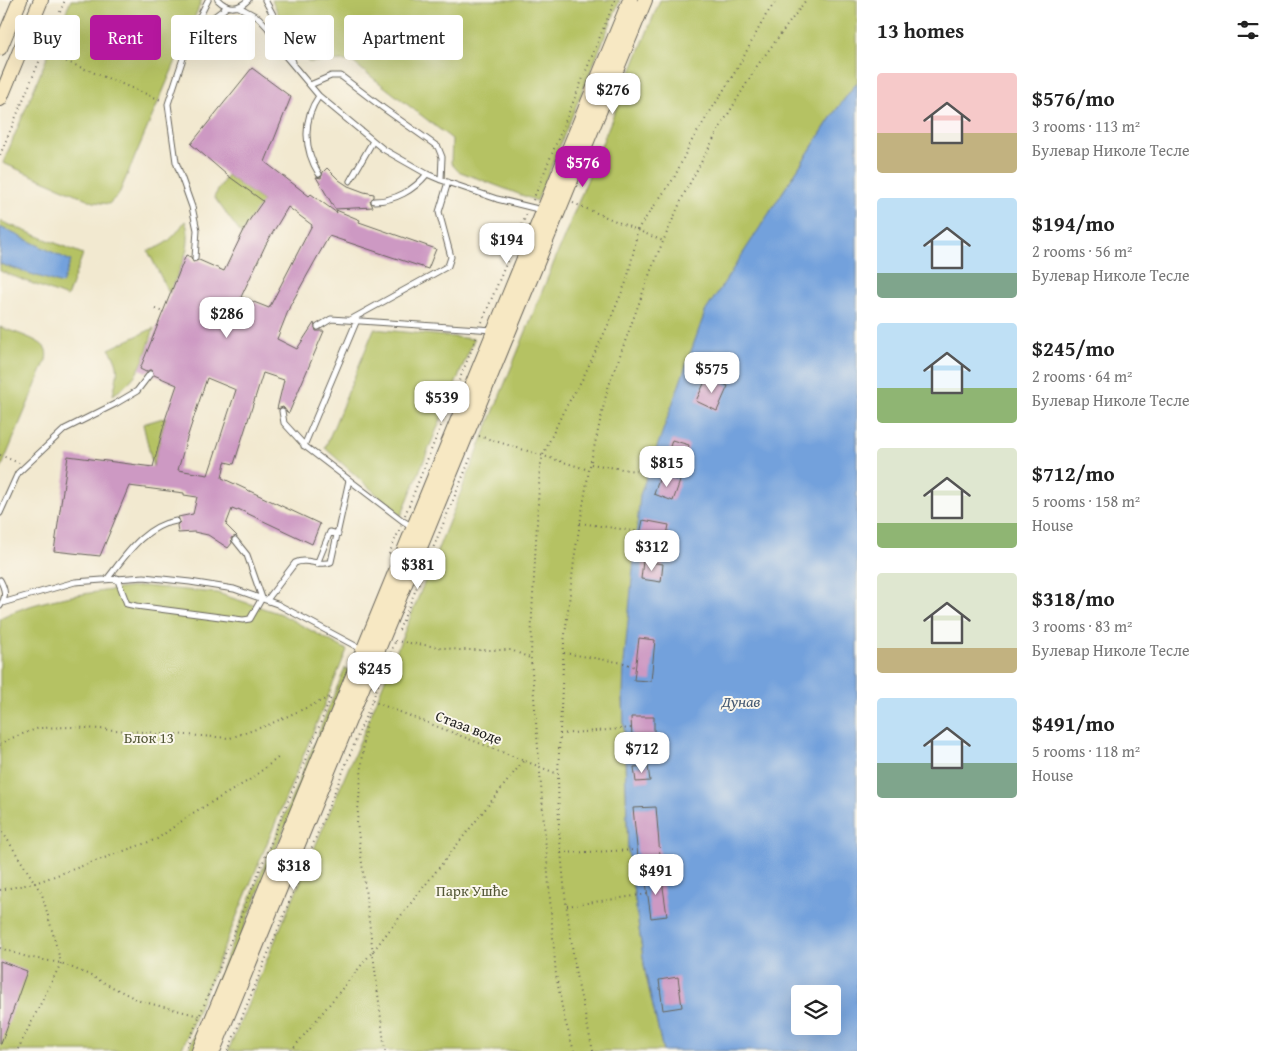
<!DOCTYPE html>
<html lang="en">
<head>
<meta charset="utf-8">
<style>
	:root { --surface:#fff; --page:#f2f2f2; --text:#222; --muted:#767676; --accent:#b5179e }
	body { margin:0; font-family:"Gentium Book Plus",serif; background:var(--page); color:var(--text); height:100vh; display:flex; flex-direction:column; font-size:19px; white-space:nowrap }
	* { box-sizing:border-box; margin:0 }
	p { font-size:16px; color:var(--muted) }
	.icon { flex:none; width:28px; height:28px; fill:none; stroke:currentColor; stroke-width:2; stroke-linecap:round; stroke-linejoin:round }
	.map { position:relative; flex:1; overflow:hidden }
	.details { display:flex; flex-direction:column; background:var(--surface); width:425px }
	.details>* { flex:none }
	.top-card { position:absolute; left:15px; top:15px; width:475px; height:45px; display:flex; gap:10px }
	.buttons { position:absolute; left:791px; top:985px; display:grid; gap:10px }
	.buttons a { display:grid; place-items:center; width:50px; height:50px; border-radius:5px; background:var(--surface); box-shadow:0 5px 20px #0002; font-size:25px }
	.price { position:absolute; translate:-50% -42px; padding:0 11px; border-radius:10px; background:#fff; color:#222; font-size:16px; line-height:32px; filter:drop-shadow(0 1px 2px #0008) }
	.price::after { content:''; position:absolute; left:50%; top:30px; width:15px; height:11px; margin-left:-8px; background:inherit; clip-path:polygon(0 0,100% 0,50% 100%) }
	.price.current { background:var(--accent); color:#fff }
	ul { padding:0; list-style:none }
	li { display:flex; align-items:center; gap:15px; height:125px; padding:0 20px }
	li span { display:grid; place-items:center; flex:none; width:140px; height:100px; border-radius:5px; color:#555 }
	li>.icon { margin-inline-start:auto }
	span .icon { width:60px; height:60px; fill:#fffc; stroke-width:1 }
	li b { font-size:21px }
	h2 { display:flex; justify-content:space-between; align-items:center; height:60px; padding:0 20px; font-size:21px }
	.pill { padding:0 18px; border-radius:5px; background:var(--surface); box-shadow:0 5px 20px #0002; font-size:18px; line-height:45px }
	.pill.current { background:var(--accent); color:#fff }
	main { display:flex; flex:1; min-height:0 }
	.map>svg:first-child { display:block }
	.green { fill:#b5c264; stroke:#686f40 }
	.water { fill:#73a1dc; stroke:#485e7c; fill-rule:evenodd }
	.building { fill:#cd99c3; fill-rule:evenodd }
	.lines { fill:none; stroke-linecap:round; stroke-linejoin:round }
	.lane-casing { stroke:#67645b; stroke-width:7 }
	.secondary-casing { stroke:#67645b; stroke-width:16 }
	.path { stroke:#67645b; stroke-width:2; stroke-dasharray:1 4; stroke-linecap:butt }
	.lane { stroke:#fff; stroke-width:5 }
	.secondary { stroke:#f7e8c3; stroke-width:14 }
	.labels { text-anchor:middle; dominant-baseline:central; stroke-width:4; stroke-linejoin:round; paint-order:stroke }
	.street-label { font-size:15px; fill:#1c1c1c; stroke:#fbf7ec }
	.park-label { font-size:15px; fill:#525635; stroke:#fbf7ec }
	.water-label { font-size:16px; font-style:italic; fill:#435872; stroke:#fbf7ec }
</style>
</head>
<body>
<main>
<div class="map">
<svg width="857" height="1051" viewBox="0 0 857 1051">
	<rect width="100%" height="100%" fill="#fbf7ec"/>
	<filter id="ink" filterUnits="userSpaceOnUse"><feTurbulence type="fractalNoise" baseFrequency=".02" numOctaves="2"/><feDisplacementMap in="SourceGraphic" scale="10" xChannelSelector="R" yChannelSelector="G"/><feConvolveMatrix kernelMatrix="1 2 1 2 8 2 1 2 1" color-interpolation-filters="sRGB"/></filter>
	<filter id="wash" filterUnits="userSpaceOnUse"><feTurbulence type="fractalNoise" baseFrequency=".0096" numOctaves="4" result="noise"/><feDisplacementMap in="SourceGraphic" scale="20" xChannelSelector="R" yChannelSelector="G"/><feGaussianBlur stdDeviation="1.12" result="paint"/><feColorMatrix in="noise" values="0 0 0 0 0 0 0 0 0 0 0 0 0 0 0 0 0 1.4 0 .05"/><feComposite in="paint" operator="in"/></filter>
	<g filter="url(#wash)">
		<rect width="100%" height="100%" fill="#f2e9d0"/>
		<path class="green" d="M71 0H202L119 194 109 204 94 202 3 163Z
			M272 0H620L537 201 458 171 451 163 452 139 351 61 308 62 283 24Z
			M660 0H857V82L834 113 770 212 623 695 628 851 645 971 663 1051H228L365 729Z
			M227 175 263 201 242 235 214 197Z
			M0 221 83 254 67 297 0 271Z
			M185 221C195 245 179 271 169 293L148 251C167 245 174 237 185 221Z
			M0 327C10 331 39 339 45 348 47 351 47 356 46 360L0 471Z
			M154 328C144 359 142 376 113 395 117 375 122 366 109 349Z
			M374 329 474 339 401 516 325 448Z
			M166 417 153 467 143 424Z
			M143 586 217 593 281 614 347 650 181 1051H0V618C41 597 97 592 143 586Z
			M345 668 349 670 194 1051H188Z"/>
		<path class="water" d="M857 82V1051H663L645 971 628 851 623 695 624 663 640 495 705 312 834 113ZM800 994H832V1026H800Z
			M0 227 71 261 62 284 0 264Z"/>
		<g id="blocks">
			<path class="building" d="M252 68 291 97 265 162 309 196 311 194 337 213 336 210 360 220 359 222 436 249 428 269 329 236 290 306 277 339 297 349 314 323 316 331H324L289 413 287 412 283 407 277 409 284 380 263 373 234 464 225 462 222 478 320 524 312 544 238 509 237 511 232 509 226 525 237 536 231 538 232 543 228 548 208 535 194 532 178 533 177 525 180 522 178 517 193 514 197 497 184 495V493L129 486 100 556 54 551 68 456 153 467 166 417 177 385 154 375 152 370H149L146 372 140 369 186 255 191 257 193 262 199 260 224 271 248 222 263 201 227 175 191 144ZM288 207 312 225 269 308 241 297 266 244ZM207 378 236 390 208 475 178 470 187 438Z
				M327 168 339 180 348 186 364 192 374 194V197L370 201 373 207 335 209 316 177 321 178 323 172Z
				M707 377 728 386 717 411 696 401Z
				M672 440 689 445 686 455 669 450Z
				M661 474 680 481 673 501 654 494Z
				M643 520 669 525 664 549 638 544Z
				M643 561 663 564 661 582 641 579Z
				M639 638 655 640 651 681 634 680Z
				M631 717H654V738H632Z
				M648 766 650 781 636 782 634 767Z
				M656 807 660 856 638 857 633 808Z
				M661 873 667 916 651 918 645 875Z
				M0 961 27 971 1 1044H0Z
				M678 977 682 1007 663 1010 659 980Z"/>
		</g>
	</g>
	<g filter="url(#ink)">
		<use href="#blocks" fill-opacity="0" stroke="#67645b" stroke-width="1"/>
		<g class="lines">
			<defs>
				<path id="lane" d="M218 0C228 10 239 9 248 0
					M265 0 278 24 293 62
					M239 7 259 18 268 28 282 52 319 96 383 149 427 174 441 180 497 199 542 210
					M189 46 215 16 227 7
					M310 85 331 76H341L383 108 438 147 442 157 441 180
					M319 96C302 120 304 150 319 174
					M350 181 373 141
					M374 201C395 201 414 190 427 174
					M195 258 197 230 192 207 176 162 168 104 191 34 208 0
					M350 320 448 266 451 257 439 212 448 182
					M318 327 331 319 493 330
					M282 411 284 423 306 447 403 521 413 527
					M304 446 357 320
					M0 513 18 473 65 429 115 404 137 391 150 374
					M317 564 330 532 338 534
					M108 578C126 555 144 526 176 521
					M117 578 127 604 136 606 243 620 250 619 262 598 247 555 235 540
					M0 580C5 589 7 597 0 606
					M267 600 295 563C307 557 318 567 331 562L349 480
					M2 603 75 582 144 577 190 582 234 589 277 604 363 650"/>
				<path id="secondary" d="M0 48 20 0
					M0 99 41 0
					M199 1051 630 0
					M213 1051 645 0"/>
			</defs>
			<use href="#lane" class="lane-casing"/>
			<use href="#secondary" class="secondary-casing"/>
			<path class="path" d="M43 52 161 100
				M0 155 65 0
				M533 200 615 0
				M573 203 663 241
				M155 309 163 312
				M482 322 527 213
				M479 436 589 470
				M0 455 19 463
				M591 464 660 475
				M405 515 477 336
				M580 523 641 532
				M389 554 401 526
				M399 630 471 457
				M395 641 460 650H511L530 658
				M564 653 624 663 635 667
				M372 701 558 774
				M370 708 365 729 357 823 385 1051
				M560 734 632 728
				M0 745 9 739 39 728 71 727 230 738 268 725 330 697
				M0 828 42 894 61 963 17 1051
				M561 853 637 850
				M0 890 35 883 157 839 193 813 248 781 279 757
				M567 906 648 894
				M0 948 27 957 61 963 87 974 140 1001 200 1016
				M185 1051 332 695
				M228 1051 372 701 395 642
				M291 1051 373 951 524 760
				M574 1051 564 1017 556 975 531 659 532 614 540 468 543 455 563 412 583 378 608 325 627 280 635 245 637 230 674 178 691 142 737 69 766 15 777 0
				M593 1051 576 975 565 895 559 829 558 774 564 643 575 553 589 470 607 391 654 262 684 194 718 131 757 66 806 0"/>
			<use href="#lane" class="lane"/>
			<use href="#secondary" class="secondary"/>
		</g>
	</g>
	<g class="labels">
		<g class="street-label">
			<text transform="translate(469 727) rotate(21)">Стаза воде</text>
		</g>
		<g class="park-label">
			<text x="149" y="737">Блок 13</text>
			<text x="472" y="890">Парк Ушће</text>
		</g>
		<g class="water-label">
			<text x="741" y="701">Дунав</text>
		</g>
	</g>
</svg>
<div class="buttons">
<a><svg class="icon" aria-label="layers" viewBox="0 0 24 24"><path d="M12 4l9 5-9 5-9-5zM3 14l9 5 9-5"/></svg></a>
</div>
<b class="price" style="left:613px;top:115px">$276</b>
<b class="price current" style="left:583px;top:188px">$576</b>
<b class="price" style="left:507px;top:265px">$194</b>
<b class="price" style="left:227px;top:339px">$286</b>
<b class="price" style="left:712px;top:394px">$575</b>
<b class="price" style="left:442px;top:423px">$539</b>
<b class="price" style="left:667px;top:488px">$815</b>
<b class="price" style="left:652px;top:572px">$312</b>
<b class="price" style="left:418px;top:590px">$381</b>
<b class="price" style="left:375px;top:694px">$245</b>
<b class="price" style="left:642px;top:774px">$712</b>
<b class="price" style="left:294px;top:891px">$318</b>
<b class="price" style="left:656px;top:896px">$491</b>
<div class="top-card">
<a class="pill">Buy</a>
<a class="pill current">Rent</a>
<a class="pill">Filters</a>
<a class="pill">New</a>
<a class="pill">Apartment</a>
</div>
</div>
<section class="details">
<h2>13 homes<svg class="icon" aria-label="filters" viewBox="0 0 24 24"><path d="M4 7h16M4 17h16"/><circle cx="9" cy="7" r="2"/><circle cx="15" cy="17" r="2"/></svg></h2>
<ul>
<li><span style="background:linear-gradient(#f6c9c9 60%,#c2b280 0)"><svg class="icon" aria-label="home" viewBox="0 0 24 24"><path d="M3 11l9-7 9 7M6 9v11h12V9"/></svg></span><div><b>$576/mo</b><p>3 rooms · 113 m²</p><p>Булевар Николе Тесле</p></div></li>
<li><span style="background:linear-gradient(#bfe0f5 75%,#7fa58c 0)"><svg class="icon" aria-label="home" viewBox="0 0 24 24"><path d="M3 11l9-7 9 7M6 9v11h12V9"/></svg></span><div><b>$194/mo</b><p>2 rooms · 56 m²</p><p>Булевар Николе Тесле</p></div></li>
<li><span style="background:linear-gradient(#bfe0f5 65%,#8fb573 0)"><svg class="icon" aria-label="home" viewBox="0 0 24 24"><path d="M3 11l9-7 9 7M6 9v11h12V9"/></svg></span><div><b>$245/mo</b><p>2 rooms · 64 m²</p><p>Булевар Николе Тесле</p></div></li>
<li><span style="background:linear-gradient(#dfe7d0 75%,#8fb573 0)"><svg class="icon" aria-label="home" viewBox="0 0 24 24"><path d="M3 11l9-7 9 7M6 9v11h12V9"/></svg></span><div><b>$712/mo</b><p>5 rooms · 158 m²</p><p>House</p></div></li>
<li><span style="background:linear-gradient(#dfe7d0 75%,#c2b280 0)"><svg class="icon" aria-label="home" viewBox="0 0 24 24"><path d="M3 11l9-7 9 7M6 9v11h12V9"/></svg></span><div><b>$318/mo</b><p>3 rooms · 83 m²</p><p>Булевар Николе Тесле</p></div></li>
<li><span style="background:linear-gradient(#bfe0f5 65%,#7fa58c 0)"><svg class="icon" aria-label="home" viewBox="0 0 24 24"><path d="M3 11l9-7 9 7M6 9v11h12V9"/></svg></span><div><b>$491/mo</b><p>5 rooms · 118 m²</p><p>House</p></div></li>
</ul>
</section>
</main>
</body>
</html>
